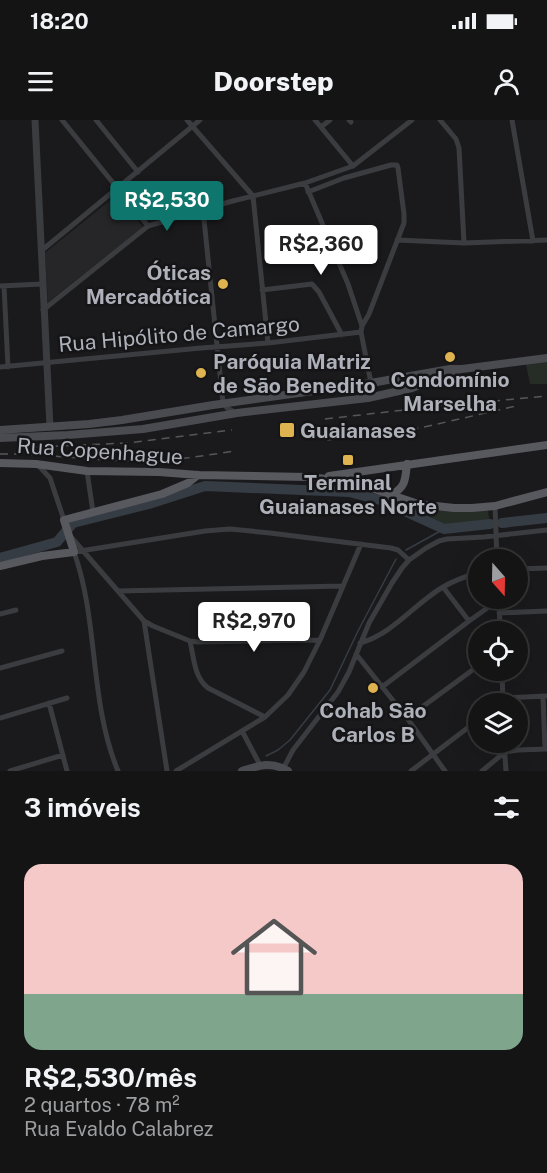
<!DOCTYPE html>
<html lang="pt">
<head>
<meta charset="utf-8">
<style>
	:root { --surface:#141415; --page:#1d1d1e; --text:#f1f3f6; --muted:#9d9ea0; --line:#333334; --accent:#0f766e }
	body { margin:0; font-family:"Public Sans",sans-serif; background:var(--page); color:var(--text); height:100vh; display:flex; flex-direction:column; font-size:22px; white-space:nowrap }
	* { box-sizing:border-box; margin:0 }
	p { font-size:20px; color:var(--muted) }
	.icon { flex:none; width:33px; height:33px; fill:none; stroke:currentColor; stroke-width:2; stroke-linecap:round; stroke-linejoin:round }
	.map { position:relative; height:651px; overflow:hidden }
	.drawer { display:flex; flex-direction:column; background:var(--surface); flex:1 }
	.drawer>* { flex:none }
	.needle { width:39px; rotate:160deg }
	.buttons { position:absolute; left:468px; top:429px; display:grid; gap:12px }
	.buttons a { display:grid; place-items:center; width:60px; height:60px; border-radius:50%; background:var(--surface); box-shadow:0 6px 24px #0002,0 0 0 2px var(--line); font-size:30px }
	.price { position:absolute; translate:-50% -51px; padding:0 14px; border-radius:6px; background:#fff; color:#222; font-size:20px; line-height:39px; filter:drop-shadow(0 2px 3px #0008) }
	.price::after { content:''; position:absolute; left:50%; top:36px; width:18px; height:14px; margin-left:-9px; background:inherit; clip-path:polygon(0 0,100% 0,50% 100%) }
	.price.selected { background:var(--accent); color:#fff }
	ul { padding:0; list-style:none }
	li { display:grid; align-content:center; gap:12px; height:318px; padding:0 24px }
	li span { display:grid; place-items:center; height:186px; border-radius:18px; color:#555 }
	li>.icon { margin-inline-start:auto }
	span .icon { width:108px; height:108px; fill:#fffc; stroke-width:1 }
	li b { font-size:26px }
	h2 { display:flex; justify-content:space-between; align-items:center; height:72px; padding:0 24px; font-size:26px }
	.status { display:flex; justify-content:space-between; align-items:center; height:42px; padding:0 30px; background:var(--surface); direction:ltr }
	.status svg { height:16px; fill:currentColor }
	header { display:flex; justify-content:space-between; align-items:center; height:78px; padding:0 24px; background:var(--surface); font-size:27px; font-weight:800 }
	.map>svg:first-child { display:block }
	.built { fill:#262629 }
	.green { fill:#262d27 }
	.lines { fill:none; stroke-linecap:round; stroke-linejoin:round }
	.stream { stroke:#353c44; stroke-width:1.5 }
	.river { stroke:#353c44; stroke-width:10 }
	.minor { stroke:#3b3c40; stroke-width:5 }
	.tertiary { stroke:#3b3c40; stroke-width:7 }
	.secondary { stroke:#4a4b50; stroke-width:8 }
	.primary { stroke:#58595f; stroke-width:8 }
	.rail { stroke:#55565b; stroke-width:1.5; stroke-dasharray:8 6; stroke-linecap:butt }
	.poi-dot { fill:#deb350; stroke:#151517; stroke-width:2 }
	.labels { text-anchor:middle; dominant-baseline:central; stroke-width:5; stroke-linejoin:round; paint-order:stroke }
	.poi-label { font-size:21px; font-weight:bold; fill:#aeb1ba; stroke:#151517 }
	.street-label { font-size:21px; fill:#aeb1ba; stroke:#151517 }
</style>
</head>
<body>
<div class="status"><b>18:20</b><svg viewBox="0 0 49 12"><path d="M0 12V9h3v3zM5 12V6h3v6zM10 12V3h3v9zM15 12V0h3v12zM26 1h20v11H26zM47 4h2v5h-2z"/></svg></div>
<header><svg class="icon" aria-label="menu" viewBox="0 0 24 24"><path d="M4 6h16M4 12h16M4 18h16"/></svg>Doorstep<svg class="icon" aria-label="person" viewBox="0 0 24 24"><circle cx="12" cy="8" r="4"/><path d="M4 21q1-7 8-7t8 7"/></svg></header>
<div class="map">
<svg width="547" height="651" viewBox="0 0 547 651">
	<rect width="100%" height="100%" fill="#1a1a1c"/>
	<path class="built" d="M117 75 143 107 48 182 45 133Z"/>
	<path class="green" d="M547 240V264H530L526 244Z
		M388 377 488 391 490 403 442 407 425 397 386 379Z"/>
	<g class="lines">
		<path class="stream" d="M406 430 444 409
			M266 636 278 630 290 620 330 570 358 511 396 439"/>
		<path class="river" d="M502 403 547 398
			M0 438 57 422 73 403 149 384 205 366 349 372 380 380 444 409 490 404"/>
		<path class="minor" d="M62 0 148 106
			M96 0 138 52
			M187 0 253 76 268 223
			M315 0 353 46
			M349 0 351 2
			M440 0 456 19 459 28 464 123
			M512 0 533 121
			M321 7 330 0
			M305 63 348 164 362 206
			M308 72 344 58 391 45H397L398 48 404 94V103L369 194 362 206 361 212 371 263
			M203 90 223 283 227 288 236 293
			M397 120 464 123 547 120
			M41 131 200 0
			M0 166 42 164
			M4 166 8 247
			M262 170 312 164 319 172 342 215
			M43 190 148 106 229 82 305 63 353 46 412 0
			M0 247 201 228 268 223 361 212
			M38 345 50 358 64 400
			M87 351 93 392
			M495 386 497 440
			M71 417 144 501 153 506 190 521C194 538 194 557 208 568L265 597
			M518 449 547 448
			M443 467 469 501
			M118 471 343 466
			M499 478 500 512
			M499 493 547 491
			M0 494 16 490
			M144 501 167 651
			M190 521 198 522 320 520
			M360 523C393 514 414 484 443 467 453 461 467 456 478 453
			M356 534 407 598 445 651
			M0 548 62 531
			M502 550 503 584
			M382 567 469 501 493 484 499 483
			M543 576 545 629
			M503 578 547 576
			M49 583 67 651
			M0 598 67 578
			M407 598 478 546
			M242 611 260 645
			M504 622 506 651
			M283 649 293 630 338 572 349 552 369 503 392 463 402 448 409 440 426 428 439 421 447 419 484 417 547 410
			M10 651 63 635
			M118 651C89 582 99 502 74 432L205 411 230 409 270 413 391 428 398 430 409 440
			M176 651 265 597 288 575 304 552 320 520 361 424
			M411 651 478 600
			M482 651 505 632 518 630 547 629"/>
		<path class="tertiary" d="M35 0 50 307"/>
		<path class="secondary" d="M0 310 89 304 122 300 213 285 371 263 450 249H462L547 238
			M0 318 68 315 143 309 237 293 368 278 412 268 457 251
			M242 651C260 645 271 641 288 651"/>
		<path class="primary" d="M0 343 36 344 87 351 159 352 198 355 308 357 354 362 418 384 454 388H472L495 386 547 372
			M329 356 547 325
			M391 375C406 367 405 360 407 344
			M0 446 42 436 74 432 64 400 162 374 188 363 198 355"/>
		<path class="rail" d="M325 299 430 287 547 276
			M327 320 420 308 516 286
			M36 327 128 323 232 310
			M0 334C45 333 89 341 134 341 168 342 201 336 235 331"/>
	</g>
	<g class="poi-dot">
		<circle cx="223" cy="164" r="6"/>
		<circle cx="450" cy="237" r="6"/>
		<circle cx="201" cy="253" r="6"/>
		<rect x="279" y="302" width="16" height="16" rx="3"/>
		<rect x="342" y="334" width="12" height="12" rx="3"/>
		<circle cx="373" cy="568" r="6"/>
	</g>
	<g class="labels">
		<g class="poi-label">
			<text x="211" y="152" text-anchor="end">Óticas<tspan x="211" dy="24">Mercadótica</tspan></text>
			<text x="213" y="241" text-anchor="start">Paróquia Matriz<tspan x="213" dy="24">de São Benedito</tspan></text>
			<text x="450" y="259">Condomínio<tspan x="450" dy="24">Marselha</tspan></text>
			<text x="300" y="310" text-anchor="start">Guaianases</text>
			<text x="348" y="362">Terminal<tspan x="348" dy="24">Guaianases Norte</tspan></text>
			<text x="373" y="590">Cohab São<tspan x="373" dy="24">Carlos B</tspan></text>
		</g>
		<g class="street-label">
			<text transform="translate(179 214) rotate(-5)">Rua Hipólito de Camargo</text>
			<text transform="translate(100 331) rotate(4)">Rua Copenhague</text>
		</g>
	</g>
</svg>
<div class="buttons">
<a><svg class="needle" viewBox="-14 -14 28 28"><path d="M0-13l5 13h-10z" fill="#e53935"/><path d="M0 13l5-13h-10z" fill="#9d9ea0"/></svg></a>
<a><svg class="icon" aria-label="locate" viewBox="0 0 24 24"><circle cx="12" cy="12" r="6"/><path d="M12 2v4M12 18v4M2 12h4M18 12h4"/></svg></a>
<a><svg class="icon" aria-label="layers" viewBox="0 0 24 24"><path d="M12 4l9 5-9 5-9-5zM3 14l9 5 9-5"/></svg></a>
</div>
<b class="price selected" style="left:167px;top:112px">R$2,530</b>
<b class="price" style="left:321px;top:156px">R$2,360</b>
<b class="price" style="left:254px;top:533px">R$2,970</b>
</div>
<section class="drawer">
<h2>3 imóveis<svg class="icon" aria-label="filters" viewBox="0 0 24 24"><path d="M4 7h16M4 17h16"/><circle cx="9" cy="7" r="2"/><circle cx="15" cy="17" r="2"/></svg></h2>
<ul>
<li><span style="background:linear-gradient(#f6c9c9 70%,#7fa58c 0)"><svg class="icon" aria-label="home" viewBox="0 0 24 24"><path d="M3 11l9-7 9 7M6 9v11h12V9"/></svg></span><div><b>R$2,530/mês</b><p>2 quartos · 78 m²</p><p>Rua Evaldo Calabrez</p></div></li>
</ul>
</section>
</body>
</html>
